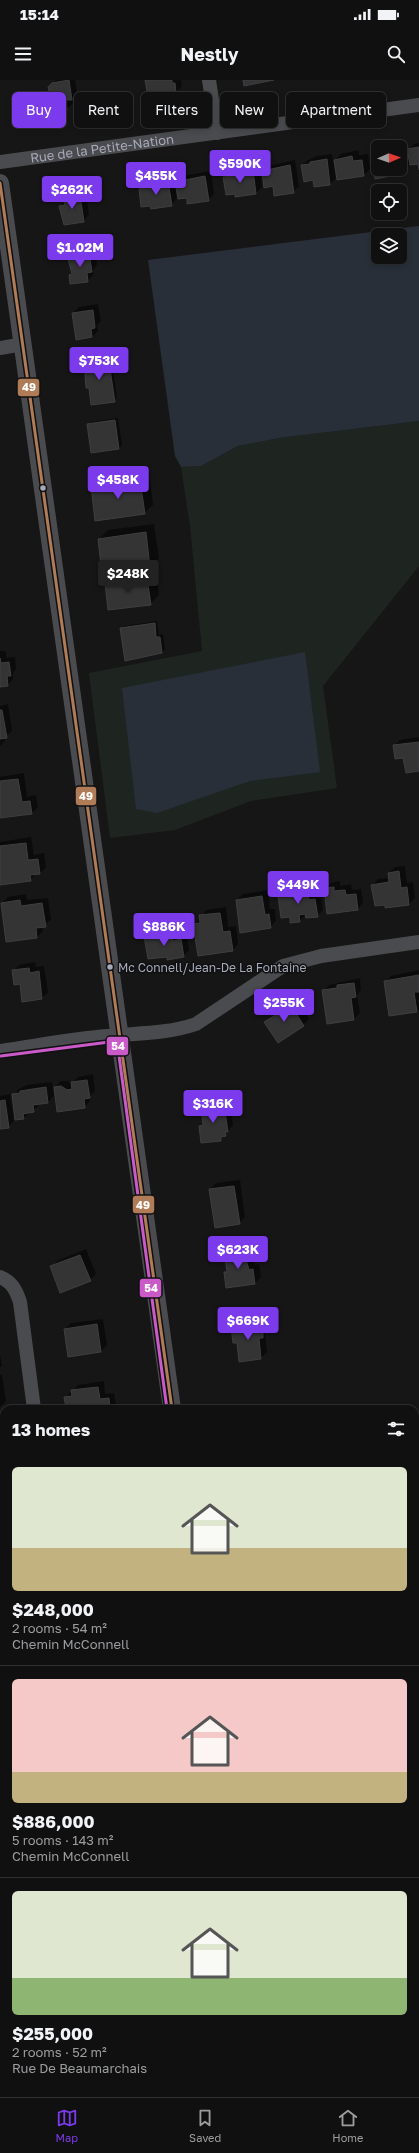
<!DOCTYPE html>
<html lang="en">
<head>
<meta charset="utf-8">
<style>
	:root { --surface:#101010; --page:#191919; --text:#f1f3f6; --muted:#9c9d9f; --line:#303030; --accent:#7c3aed }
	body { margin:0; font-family:"Golos Text",sans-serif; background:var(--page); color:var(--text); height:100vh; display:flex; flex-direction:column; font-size:15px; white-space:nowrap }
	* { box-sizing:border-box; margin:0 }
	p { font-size:13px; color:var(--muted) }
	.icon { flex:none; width:22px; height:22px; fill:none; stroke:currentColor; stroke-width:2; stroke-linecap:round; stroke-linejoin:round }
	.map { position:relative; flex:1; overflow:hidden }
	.details { position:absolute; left:0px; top:1325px; width:419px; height:692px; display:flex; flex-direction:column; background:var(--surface); border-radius:12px 12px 0 0; box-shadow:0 2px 6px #0003,0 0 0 1px var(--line) }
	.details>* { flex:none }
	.top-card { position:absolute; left:12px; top:12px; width:395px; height:36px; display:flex; gap:8px }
	.needle { width:26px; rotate:88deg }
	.tools { position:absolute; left:371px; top:60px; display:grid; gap:8px }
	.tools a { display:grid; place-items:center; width:36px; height:36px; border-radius:6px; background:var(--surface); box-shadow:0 2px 6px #0003,0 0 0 1px var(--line); font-size:20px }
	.price { position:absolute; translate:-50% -34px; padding:0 9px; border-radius:4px; background:var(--accent); color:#fff; font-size:13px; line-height:26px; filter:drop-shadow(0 1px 2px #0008) }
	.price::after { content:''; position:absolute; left:50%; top:24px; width:12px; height:9px; margin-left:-6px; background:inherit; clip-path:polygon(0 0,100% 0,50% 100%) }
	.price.on { background:#222; color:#fff }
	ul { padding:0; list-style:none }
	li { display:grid; align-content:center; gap:8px; height:212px; padding:0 12px }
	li+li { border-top:1px solid var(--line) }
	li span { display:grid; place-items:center; height:124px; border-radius:6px; color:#555 }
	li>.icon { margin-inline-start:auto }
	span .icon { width:72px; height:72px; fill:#fffc; stroke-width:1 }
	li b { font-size:17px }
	h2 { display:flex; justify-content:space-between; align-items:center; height:48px; padding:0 12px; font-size:17px }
	.chip { padding:0 14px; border-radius:6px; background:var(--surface); box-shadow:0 2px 6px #0003,0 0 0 1px var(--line); font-size:14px; line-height:36px }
	.chip.on { background:var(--accent); color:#fff }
	.status { display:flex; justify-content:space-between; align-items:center; height:28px; padding:0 20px; background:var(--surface); direction:ltr }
	.status svg { height:11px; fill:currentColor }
	header { display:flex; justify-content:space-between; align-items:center; height:52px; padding:0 12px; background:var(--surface); font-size:18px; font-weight:700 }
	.tab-bar { display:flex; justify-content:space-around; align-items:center; height:56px; border-top:1px solid var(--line); background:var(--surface); font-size:11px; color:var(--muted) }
	.tab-bar a { display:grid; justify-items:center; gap:2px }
	.tab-bar .on { color:var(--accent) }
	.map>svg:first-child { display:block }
	.green { fill:#1e2520 }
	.water { fill:#282f39; fill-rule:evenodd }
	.shadow { fill:#0007 }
	.building { fill:#343435; stroke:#3e3f42 }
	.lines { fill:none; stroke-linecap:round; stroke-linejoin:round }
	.minor { stroke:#4a4b4f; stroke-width:14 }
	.tertiary { stroke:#4a4b4f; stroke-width:18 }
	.bus-1-casing { stroke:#101012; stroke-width:6 }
	.bus-2-casing { stroke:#101012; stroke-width:6 }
	.bus-1 { stroke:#b07c57; stroke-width:3 }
	.bus-2 { stroke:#cb5ac9; stroke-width:3 }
	.bus-dot { fill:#a6aab8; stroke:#101012; stroke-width:1.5 }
	.labels { text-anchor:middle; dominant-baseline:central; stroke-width:3; stroke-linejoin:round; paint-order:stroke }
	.bus-label { font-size:12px; fill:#a6aab8; stroke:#101012; text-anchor:start }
	.street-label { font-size:13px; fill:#a6aab8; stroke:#101012 }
	.line-badge { stroke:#101012; stroke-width:1.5 }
	.badge-label { font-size:11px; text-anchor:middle; font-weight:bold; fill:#fff }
</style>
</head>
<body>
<div class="status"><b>15:14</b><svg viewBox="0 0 49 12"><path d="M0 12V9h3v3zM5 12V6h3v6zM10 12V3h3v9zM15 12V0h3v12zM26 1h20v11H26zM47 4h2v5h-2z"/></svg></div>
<header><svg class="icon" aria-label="menu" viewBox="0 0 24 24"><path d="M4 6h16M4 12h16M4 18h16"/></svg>Nestly<svg class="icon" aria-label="search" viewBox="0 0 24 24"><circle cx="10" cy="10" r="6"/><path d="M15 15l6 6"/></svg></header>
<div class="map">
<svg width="419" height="2017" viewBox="0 0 419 2017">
	<rect width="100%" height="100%" fill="#161616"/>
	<path class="green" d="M419 341V486L323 606 337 708 251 721 175 750 110 758 89 593 202 571 190 446 181 387 201 386 238 366 279 358Z"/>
	<path class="water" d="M419 146V341L279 358 238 366 201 386 181 387 175 376 148 180ZM378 155H400V177H378Z
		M305 572 320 692 250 701 157 733 136 729 122 608Z"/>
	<path class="shadow" d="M56 0H75L77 13 72 18 73 23 67 29 50 23 53 20 49 7Z
		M146 0H181L182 6 176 12Z
		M419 63V84L410 83 395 95 376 97 372 73 378 67V89H400V67L407 66 408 70 414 64Z
		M398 65V67H381Z
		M358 70 359 75 368 74 370 89 364 95 335 80 341 74Z
		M332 74 336 98 330 104 314 99 302 85 308 80 317 76Z
		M295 80 299 106 293 112 263 92 269 86Z
		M259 84 262 107 256 113H236L224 97 239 87Z
		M211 91 214 114 208 120 187 117 177 118 171 125 140 109 154 99 174 96 175 104 182 96Z
		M86 109 89 135 83 141 60 126 65 122V117L70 111Z
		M95 167 97 185 93 190V195L87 201 70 195 73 192 69 179 79 169Z
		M98 224 101 241 97 245 98 251 92 257 73 233 79 227Z
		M111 274 117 318 114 321 85 280 88 277Z
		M118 338 122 365 119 368 92 372 88 345 91 342Z
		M149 391 153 425 144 433 92 406 100 398Z
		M154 444 159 478 150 487 103 493 99 459 108 450Z
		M156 490 159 515 150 524 106 504 114 495Z
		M157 541 159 555 163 554 165 569 162 572 126 580 121 548 124 546Z
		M0 571H5L7 578 15 577 16 589 13 593V599L8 605 0 606Z
		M8 624 12 651 5 657V661L0 666V626Z
		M419 657V690L394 666 400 660Z
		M24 693 27 717 36 715 38 727 32 733 0 737V697Z
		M31 757 34 775 44 773 46 787 40 793H36L31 800 0 804V762Z
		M405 786 407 803 413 802 415 818 409 824 386 827 373 805 378 799 389 798V793L395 787Z
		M313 800 315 814H321L323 830 317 836 306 834 300 841 291 842 290 835 279 816 285 810 294 809 299 802Z
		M340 801V806L351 804 352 810 361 809 363 823 358 829 325 809 331 803Z
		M268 810 270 829H275L276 841 270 847 237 820 243 814Z
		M26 814 27 820 48 818 51 840 42 846 43 851 37 857 2 823 8 817Z
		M226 827 228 847 236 846 238 864 233 870 195 845 206 830Z
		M178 847 179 855 187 854 189 870 183 876 168 875 146 857 151 851Z
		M35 882 36 887 44 886 48 912 42 918 23 921 21 903 13 891 19 885Z
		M419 890V929L417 931 385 902 391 896Z
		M360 898 361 910 357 915 360 933 354 939 323 911 329 905Z
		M296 917 309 939 303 945 266 942 279 931 284 924Z
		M93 994 95 1011 90 1016V1021L84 1027 55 1007 61 1001H68L72 1003 78 997Z
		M52 1002 54 1016 48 1022 39 1023V1025L24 1038 13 1015 19 1009 27 1005Z
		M10 1014 14 1041 8 1047 0 1048V1016Z
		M229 1019 233 1045 221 1060 200 1046 204 1042 202 1028 208 1022Z
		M240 1100 245 1137 239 1143 210 1109 216 1103Z
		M251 1164 255 1185 259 1184 261 1197 255 1203 227 1207 225 1193 227 1190 225 1173 231 1167Z
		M86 1169 96 1194 90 1200 51 1187 57 1181Z
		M266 1238 269 1246 268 1251 265 1254 267 1272 261 1278 238 1262 232 1247 238 1242Z
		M103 1239 107 1265 101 1271 65 1249 71 1243Z
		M0 1274 2 1286 0 1287Z
		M0 1295H2L6 1321 0 1327Z
		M104 1301 105 1314 114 1313 116 1325 112 1329H75V1326L65 1318 78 1305Z
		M264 1324 265 1329H247L250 1326Z
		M3 1331 4 1361 0 1365V1332Z
		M0 1374H4V1406L0 1407Z
		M0 1412H4V1441L0 1442Z
		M4 1450V1487L0 1484V1451Z
		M4 1824V1852L3 1849 0 1850V1825Z
		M172 2013H195L196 2017H154Z"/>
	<path class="building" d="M69 0 72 20H66L67 30 51 32 49 22H52L48 7 52 3Z
		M145 0H172V3H175L176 13 148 17Z
		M243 0H274L244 6Z
		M419 67V90L418 84 410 85 407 69Z
		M378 72V89H400V72H402L404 90 395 92 396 95 375 99 371 73Z
		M352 76 353 81 362 80 364 96 337 100 334 80Z
		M327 79 330 105 314 107 313 100 304 102 301 85 310 84V82Z
		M290 85 294 113 274 116 273 106 264 108 262 91Z
		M253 89 256 114 235 117V114L226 115 223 97 232 96V92Z
		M205 96 209 121 187 124V118L178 119 175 102Z
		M168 101 172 126 151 129 150 126 141 127 139 109 147 107V104Z
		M80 115 84 142 64 145 59 126 65 125 63 117Z
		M89 172 92 192 87 193 88 202 70 204 69 195 72 194 68 179 72 175Z
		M93 230 95 248 91 249 92 257 76 260 72 233Z
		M108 276 115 322 91 325 89 308H86L84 280Z
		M115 340 119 369 91 373 87 344Z
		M140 400 145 434 95 441 91 406Z
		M146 452 150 488 102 494 98 459Z
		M147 498 151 525 108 530 105 503Z
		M155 543 156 557H160L162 573 125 581 120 548Z
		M0 578 1 583 9 582 11 596H7L8 606 0 607Z
		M0 630H2L7 658 0 659Z
		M419 662V691L406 693 403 678 395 679 393 665Z
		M18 699 22 722 30 721 32 734 0 738V701Z
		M26 763 28 780 38 779 40 794 30 795 31 801 0 805V766Z
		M399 791 401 808 407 807 409 825 385 828V825L375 826 371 805 389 802 388 793Z
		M307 806 309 820 315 819 318 837 306 838 305 834 299 835 300 842 290 843V837L281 838 278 816 293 814 292 808Z
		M334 807V811L345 810 346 815 356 814 358 830 327 834 324 808Z
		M262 816 265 835 269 834 271 848 240 853 236 820Z
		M20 820 21 826 42 823 46 847 36 848 37 858 6 862 1 823Z
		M220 833 223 852 230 851 233 871 198 876 193 844 200 843 199 835Z
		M172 852 173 861 181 859 184 877 167 880V877L148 879 144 856Z
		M29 888 30 893 39 891 42 919 22 922 20 904 14 905 12 890Z
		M419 895V912H414L417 932 389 936 384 901Z
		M354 903 356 917 351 918 354 940 327 944 322 910 337 908V905Z
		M289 922 304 946 278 963 264 942 279 933 277 930Z
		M87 1000 90 1018 84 1019 85 1028 57 1032 54 1007 61 1006 67 1010 72 1009 71 1002Z
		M46 1007 48 1023 33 1025 34 1032 23 1034 24 1039 15 1040 12 1014 20 1013V1011Z
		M5 1020 9 1048 0 1049V1021Z
		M224 1024 228 1052H225L226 1056 221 1057V1061L201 1063 199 1046 203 1045 201 1028Z
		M234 1106 240 1144 215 1148 209 1109Z
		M245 1169 247 1183 249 1190 253 1189 255 1204 226 1208 224 1192H227L224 1172Z
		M80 1175 91 1201 60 1213 50 1186Z
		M261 1243 263 1253V1258H259L261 1279 239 1282 237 1263H233L231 1247Z
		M97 1244 101 1272 68 1277 64 1249Z
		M98 1307 100 1319 109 1318 110 1329 66 1328 64 1317 72 1316 71 1310Z
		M0 1344H4V1352L0 1353Z
		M4 1378V1407L0 1408V1379Z
		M4 1416V1442L0 1443V1417Z
		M0 1455H4V1488H0Z
		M0 1550H4V1574L3 1575Z
		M4 1828V1858L3 1850 0 1851V1829Z"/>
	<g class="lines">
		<g class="minor">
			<path d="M209 0 217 53"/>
			<path id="s1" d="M0 82 419 25"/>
			<path d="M0 268 23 264"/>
			<path d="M0 971C35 966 71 959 107 956 137 953 167 954 196 944L283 886 321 876 419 862"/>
			<path d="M0 1197C12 1202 16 1210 20 1222L34 1329"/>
			<path d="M0 1517 4 1516"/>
			<path d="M415 1526 419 1525"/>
			<path d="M0 1756H4"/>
		</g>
		<path class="tertiary" d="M0 103 172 1329
			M264 2013V2017"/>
		<defs>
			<path id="bus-1" d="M0 103 172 1329"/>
			<path id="bus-2" d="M1 976 117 961 167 1329"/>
		</defs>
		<use href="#bus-1" class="bus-1-casing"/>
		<use href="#bus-2" class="bus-2-casing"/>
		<use href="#bus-1" class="bus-1"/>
		<use href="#bus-2" class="bus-2"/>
	</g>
	<g class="bus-dot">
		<circle cx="43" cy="408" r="3.5"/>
		<circle cx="110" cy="887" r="3.5"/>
	</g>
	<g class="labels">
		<g class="bus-label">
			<text x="118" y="887">Mc Connell/Jean-De La Fontaine</text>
		</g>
		<g class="street-label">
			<text stroke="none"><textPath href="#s1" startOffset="103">Rue de la Petite-Nation</textPath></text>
		</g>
	</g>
	<g class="line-badge">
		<rect x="17" y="298" width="23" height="19" rx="4" fill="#b07c57"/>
		<rect x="75" y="706" width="22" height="20" rx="4" fill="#b07c57"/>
		<rect x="106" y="956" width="23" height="20" rx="4" fill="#cb5ac9"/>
		<rect x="132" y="1115" width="23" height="19" rx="4" fill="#b07c57"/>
		<rect x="139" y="1198" width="23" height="20" rx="4" fill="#cb5ac9"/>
	</g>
	<g class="badge-label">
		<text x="29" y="311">49</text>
		<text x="86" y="720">49</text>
		<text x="118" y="970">54</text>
		<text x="143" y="1129">49</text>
		<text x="151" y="1212">54</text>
	</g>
</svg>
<div class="tools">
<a><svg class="needle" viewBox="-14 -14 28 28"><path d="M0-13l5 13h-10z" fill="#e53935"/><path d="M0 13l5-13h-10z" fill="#9c9d9f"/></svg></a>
<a><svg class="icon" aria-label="locate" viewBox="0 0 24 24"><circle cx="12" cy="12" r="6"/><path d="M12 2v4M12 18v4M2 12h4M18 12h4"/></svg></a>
<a><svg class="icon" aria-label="layers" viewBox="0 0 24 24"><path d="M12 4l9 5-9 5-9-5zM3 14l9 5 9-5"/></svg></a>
</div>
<b class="price" style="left:240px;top:104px">$590K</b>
<b class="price" style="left:156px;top:116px">$455K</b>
<b class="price" style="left:72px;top:130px">$262K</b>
<b class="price" style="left:80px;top:188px">$1.02M</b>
<b class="price" style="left:99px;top:301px">$753K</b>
<b class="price" style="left:118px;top:420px">$458K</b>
<b class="price on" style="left:128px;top:514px">$248K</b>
<b class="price" style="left:298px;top:825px">$449K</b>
<b class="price" style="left:164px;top:867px">$886K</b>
<b class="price" style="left:284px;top:943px">$255K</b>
<b class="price" style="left:213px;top:1044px">$316K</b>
<b class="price" style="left:238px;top:1190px">$623K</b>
<b class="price" style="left:248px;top:1261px">$669K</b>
<div class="top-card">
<a class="chip on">Buy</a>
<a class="chip">Rent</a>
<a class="chip">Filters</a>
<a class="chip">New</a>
<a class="chip">Apartment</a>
</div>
<section class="details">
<h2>13 homes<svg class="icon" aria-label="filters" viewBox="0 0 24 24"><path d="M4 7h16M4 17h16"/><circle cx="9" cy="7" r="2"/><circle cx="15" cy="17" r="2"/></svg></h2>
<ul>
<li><span style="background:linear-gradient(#dfe7d0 65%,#c2b280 0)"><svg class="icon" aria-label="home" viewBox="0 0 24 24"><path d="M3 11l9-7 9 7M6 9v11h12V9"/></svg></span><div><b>$248,000</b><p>2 rooms · 54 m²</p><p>Chemin McConnell</p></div></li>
<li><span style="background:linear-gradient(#f6c9c9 75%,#c2b280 0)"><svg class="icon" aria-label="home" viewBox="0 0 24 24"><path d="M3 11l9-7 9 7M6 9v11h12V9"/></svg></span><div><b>$886,000</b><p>5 rooms · 143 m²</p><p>Chemin McConnell</p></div></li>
<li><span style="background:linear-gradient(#dfe7d0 70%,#8fb573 0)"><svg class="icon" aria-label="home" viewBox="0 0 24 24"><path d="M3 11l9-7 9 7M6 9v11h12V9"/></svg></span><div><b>$255,000</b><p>2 rooms · 52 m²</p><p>Rue De Beaumarchais</p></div></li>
</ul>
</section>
</div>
<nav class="tab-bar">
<a class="on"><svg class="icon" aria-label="map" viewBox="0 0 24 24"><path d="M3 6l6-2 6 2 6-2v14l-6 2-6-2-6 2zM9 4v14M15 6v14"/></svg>Map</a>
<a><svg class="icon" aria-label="saved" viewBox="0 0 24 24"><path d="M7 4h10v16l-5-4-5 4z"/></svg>Saved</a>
<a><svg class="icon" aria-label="home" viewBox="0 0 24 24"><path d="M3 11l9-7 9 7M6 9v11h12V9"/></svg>Home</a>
</nav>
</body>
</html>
